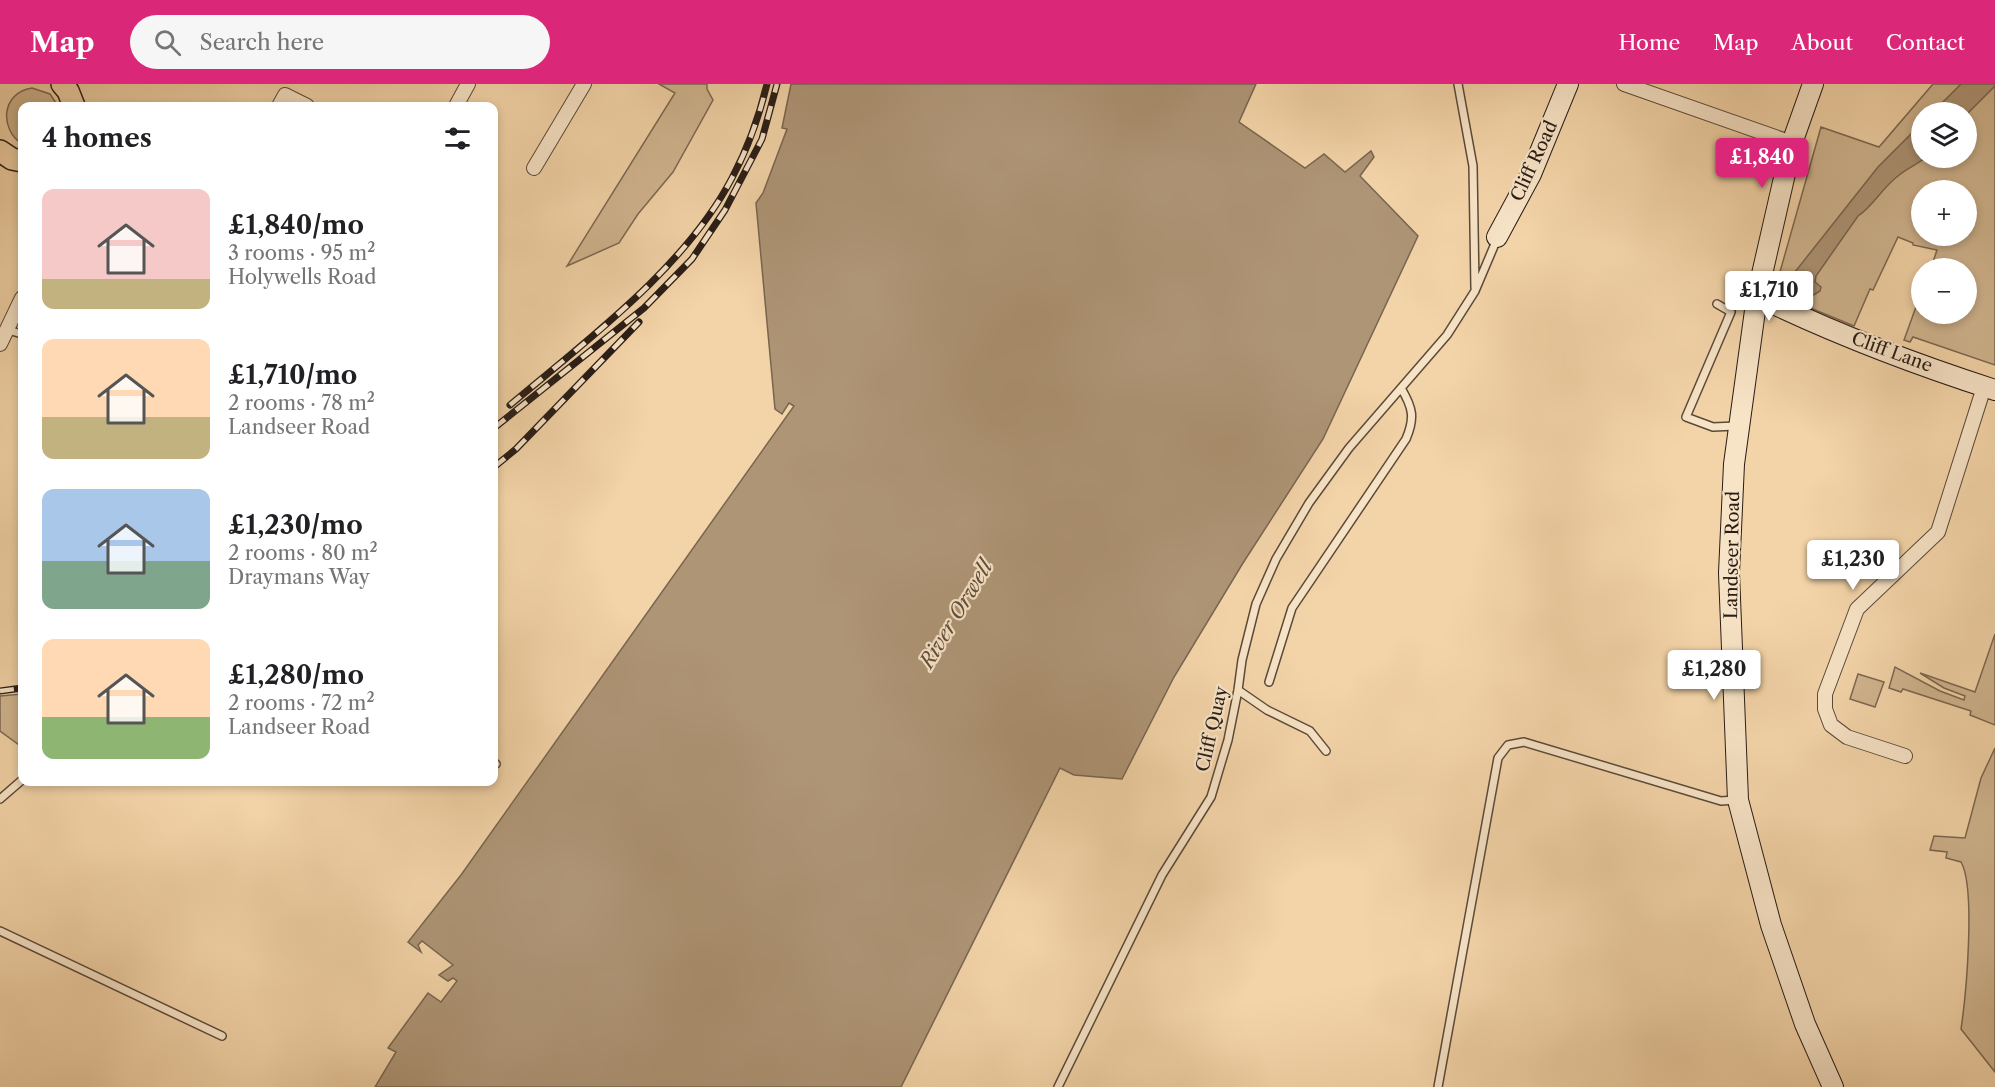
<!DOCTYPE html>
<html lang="en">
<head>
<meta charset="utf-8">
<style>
	:root { --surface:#fff; --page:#f6f6f6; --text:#202124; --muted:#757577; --accent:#db2777 }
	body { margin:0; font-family:"Libre Caslon Text",serif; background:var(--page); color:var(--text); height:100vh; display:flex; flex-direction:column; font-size:22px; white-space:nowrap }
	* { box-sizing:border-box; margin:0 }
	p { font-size:20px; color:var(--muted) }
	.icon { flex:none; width:33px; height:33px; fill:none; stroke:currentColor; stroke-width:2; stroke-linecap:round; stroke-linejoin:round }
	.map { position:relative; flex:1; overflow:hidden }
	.details { position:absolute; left:18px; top:18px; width:480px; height:684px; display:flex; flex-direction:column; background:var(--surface); border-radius:12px; box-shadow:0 3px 9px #0003 }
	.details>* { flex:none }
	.controls { position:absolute; left:1911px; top:18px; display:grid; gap:12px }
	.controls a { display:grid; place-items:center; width:66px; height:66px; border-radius:50%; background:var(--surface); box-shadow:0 3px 9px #0003; font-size:30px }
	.price { position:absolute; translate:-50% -51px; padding:0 14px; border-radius:6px; background:#fff; color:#222; font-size:20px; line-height:39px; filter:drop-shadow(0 2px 3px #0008) }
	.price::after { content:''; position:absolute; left:50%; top:36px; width:18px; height:14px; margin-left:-9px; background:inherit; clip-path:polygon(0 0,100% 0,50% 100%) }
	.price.selected { background:var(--accent); color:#fff }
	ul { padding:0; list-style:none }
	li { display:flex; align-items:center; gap:18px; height:150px; padding:0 24px }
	li span { display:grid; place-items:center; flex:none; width:168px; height:120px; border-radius:12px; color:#555 }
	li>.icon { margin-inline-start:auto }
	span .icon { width:72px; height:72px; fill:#fffc; stroke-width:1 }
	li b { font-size:26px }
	h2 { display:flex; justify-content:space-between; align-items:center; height:72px; padding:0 24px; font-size:26px }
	header { display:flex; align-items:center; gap:36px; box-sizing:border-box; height:84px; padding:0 30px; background:var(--accent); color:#fff }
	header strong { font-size:28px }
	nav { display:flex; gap:33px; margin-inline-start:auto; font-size:21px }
	.search { width:420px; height:54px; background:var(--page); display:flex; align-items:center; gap:15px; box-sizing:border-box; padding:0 21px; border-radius:33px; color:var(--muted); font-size:22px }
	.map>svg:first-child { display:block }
	.green { fill:#d0b58f; stroke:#7c6852; stroke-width:1.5; fill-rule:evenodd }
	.water { fill:#ae9576; stroke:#786550; stroke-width:1.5 }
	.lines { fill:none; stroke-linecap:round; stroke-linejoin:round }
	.lane-casing { stroke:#5b4a3a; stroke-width:10 }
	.street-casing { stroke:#5b4a3a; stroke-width:16 }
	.secondary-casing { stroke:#281c16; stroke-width:22 }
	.primary-casing { stroke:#281c16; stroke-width:24 }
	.lane { stroke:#f7e3c6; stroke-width:7 }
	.street { stroke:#f7e3c6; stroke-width:14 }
	.secondary { stroke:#f7e3c6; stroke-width:20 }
	.primary { stroke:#f3d4a8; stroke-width:21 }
	.rail-casing { stroke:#281c16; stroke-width:7 }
	.rail { stroke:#f7e3c6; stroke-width:4.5; stroke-dasharray:14; stroke-linecap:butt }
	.labels { text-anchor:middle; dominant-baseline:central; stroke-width:4.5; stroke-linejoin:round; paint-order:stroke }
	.street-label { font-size:18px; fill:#281c16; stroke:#f7e3c6 }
	.water-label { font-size:20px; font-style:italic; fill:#5e4c3c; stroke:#f7e3c6 }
</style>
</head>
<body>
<header>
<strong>Map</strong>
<div class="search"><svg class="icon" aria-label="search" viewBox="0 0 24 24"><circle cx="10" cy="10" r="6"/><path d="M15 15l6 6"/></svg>Search here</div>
<nav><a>Home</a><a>Map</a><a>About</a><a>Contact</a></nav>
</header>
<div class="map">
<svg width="1995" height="1003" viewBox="0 0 1995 1003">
	<rect width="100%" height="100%" fill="#f3d4a8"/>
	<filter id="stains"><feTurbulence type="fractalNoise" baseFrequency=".00333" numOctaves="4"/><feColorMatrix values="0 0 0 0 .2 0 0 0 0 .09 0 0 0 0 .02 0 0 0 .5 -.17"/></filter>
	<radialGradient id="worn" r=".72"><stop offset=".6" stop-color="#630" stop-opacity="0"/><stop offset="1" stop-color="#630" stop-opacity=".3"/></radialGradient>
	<path class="green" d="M659 0H707V5L713 16 673 88 638 130 619 159 567 182 675 9Z
		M1933 0H1995V281L1913 253 1910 258 1904 256 1921 209 1922 230H1966V184H1931L1937 166 1913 161V159L1898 153 1873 206 1870 205 1854 242 1774 209 1821 43 1879 63ZM1922 28H1966V74H1922ZM1922 106H1966V152H1922Z
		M32 4 50 10 58 22H22V60C0 46 0 9 32 4Z
		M1995 550V641L1970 631 1971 627 1903 605 1901 608 1889 604 1895 583 1940 607 1964 616 1965 612 1944 604 1920 589 1975 608Z
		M1858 590 1884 598 1875 623 1850 615Z
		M22 610V663L0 647V612Z
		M1995 664V988L1961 945C1966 912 1976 804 1961 778L1946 774 1947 768 1930 766 1934 752 1965 754 1981 694Z"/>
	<path class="water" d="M791 0H1256L1239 38 1305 84 1324 70 1345 88 1371 67 1374 73 1360 92 1418 152 1323 355 1243 479 1174 593 1122 695 1074 691 1060 684 901 1003H375L396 968 388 964 428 909 441 918 457 897 453 894 448 897 439 891 453 881 422 857 418 861 421 868 408 858 461 791 794 322 789 319 782 330 775 325 756 119 763 109 787 45 782 44Z
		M1961 0H1995V2L1967 30 1966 28H1933Z
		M1921 40 1922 74H1925C1916 81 1906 85 1898 92 1882 104 1873 122 1858 132L1816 192 1815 198 1821 203 1820 207 1807 215 1790 204 1788 200 1791 193 1878 83Z"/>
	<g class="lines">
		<defs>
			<path id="lane" d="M1458 0 1473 82 1475 204
				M1717 220 1731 228 1686 333 1713 343 1736 342
				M8 246 22 250
				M1269 598 1292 524 1406 355C1415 334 1413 324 1401 304
				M1238 606 1267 626 1310 647 1326 667
				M494 678 496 680
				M0 715 22 696
				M0 847 222 952
				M1058 1003 1162 791 1211 713 1228 656 1238 606 1242 576 1256 520 1276 475 1309 419 1349 364 1447 251 1475 207 1497 155
				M1438 1003 1498 674 1508 661 1524 658 1721 717 1735 716"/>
			<path id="street" d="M1624 0 1792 59
				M279 22 285 11 307 22
				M456 22 468 0
				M534 84 584 0
				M0 260 22 214
				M1905 672 1847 653 1831 641 1825 625V610L1857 525 1938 448 1984 303"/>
			<path id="secondary" d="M1813 0 1792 59 1757 212 1734 380 1729 489 1738 716 1771 841 1805 940 1833 1003
				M1497 153 1531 90 1568 0
				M1757 212C1833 249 1914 280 1995 306"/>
			<path id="primary" d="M62 0 68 7 74 22
				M0 67 12 75 22 77"/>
		</defs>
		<use href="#lane" class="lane-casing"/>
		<use href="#street" class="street-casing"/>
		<use href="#secondary" class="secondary-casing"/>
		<use href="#primary" class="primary-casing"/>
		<use href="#lane" class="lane"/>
		<use href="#street" class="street"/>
		<use href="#secondary" class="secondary"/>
		<use href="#primary" class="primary"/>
		<defs>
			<path id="rail" d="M510 321C587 256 685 184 732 94 748 64 759 33 767 0
				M494 344 644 224 692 175 725 126 762 55 777 0
				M494 383 516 365 639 238
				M0 607 22 604"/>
		</defs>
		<use href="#rail" class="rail-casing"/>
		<use href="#rail" class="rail"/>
	</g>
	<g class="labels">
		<g class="street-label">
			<text transform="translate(1534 77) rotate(-65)">Cliff Road</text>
			<text transform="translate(1892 268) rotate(20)">Cliff Lane</text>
			<text transform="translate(1732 471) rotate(-89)">Landseer Road</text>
			<text transform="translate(1212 645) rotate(-77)">Cliff Quay</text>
		</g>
		<g class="water-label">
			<text transform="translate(956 530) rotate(-59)">River Orwell</text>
		</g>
	</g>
	<rect width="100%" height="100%" filter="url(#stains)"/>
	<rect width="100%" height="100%" fill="url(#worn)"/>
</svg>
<div class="controls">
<a><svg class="icon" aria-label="layers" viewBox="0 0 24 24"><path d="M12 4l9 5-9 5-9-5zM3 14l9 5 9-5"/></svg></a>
<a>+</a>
<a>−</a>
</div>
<b class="price selected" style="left:1762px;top:105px">£1,840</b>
<b class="price" style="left:1769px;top:238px">£1,710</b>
<b class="price" style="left:1853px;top:507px">£1,230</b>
<b class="price" style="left:1714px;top:617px">£1,280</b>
<section class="details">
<h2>4 homes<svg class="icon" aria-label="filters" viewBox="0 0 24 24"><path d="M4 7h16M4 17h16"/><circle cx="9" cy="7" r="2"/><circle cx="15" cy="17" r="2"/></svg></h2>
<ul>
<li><span style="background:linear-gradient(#f6c9c9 75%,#c2b280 0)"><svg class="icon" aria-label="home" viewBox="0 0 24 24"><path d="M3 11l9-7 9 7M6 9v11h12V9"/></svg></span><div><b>£1,840/mo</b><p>3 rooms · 95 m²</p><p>Holywells Road</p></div></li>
<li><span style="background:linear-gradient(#ffd9b3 65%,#c2b280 0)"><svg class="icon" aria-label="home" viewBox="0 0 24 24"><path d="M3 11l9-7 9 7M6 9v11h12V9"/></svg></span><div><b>£1,710/mo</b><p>2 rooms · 78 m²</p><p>Landseer Road</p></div></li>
<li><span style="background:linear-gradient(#a9c7e8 60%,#7fa58c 0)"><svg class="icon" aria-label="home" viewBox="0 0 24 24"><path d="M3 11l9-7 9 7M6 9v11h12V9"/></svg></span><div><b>£1,230/mo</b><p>2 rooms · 80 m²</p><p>Draymans Way</p></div></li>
<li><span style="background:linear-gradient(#ffd9b3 65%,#8fb573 0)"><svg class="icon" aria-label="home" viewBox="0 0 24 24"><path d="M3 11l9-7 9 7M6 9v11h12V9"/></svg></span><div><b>£1,280/mo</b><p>2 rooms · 72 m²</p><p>Landseer Road</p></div></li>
</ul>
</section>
</div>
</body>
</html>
